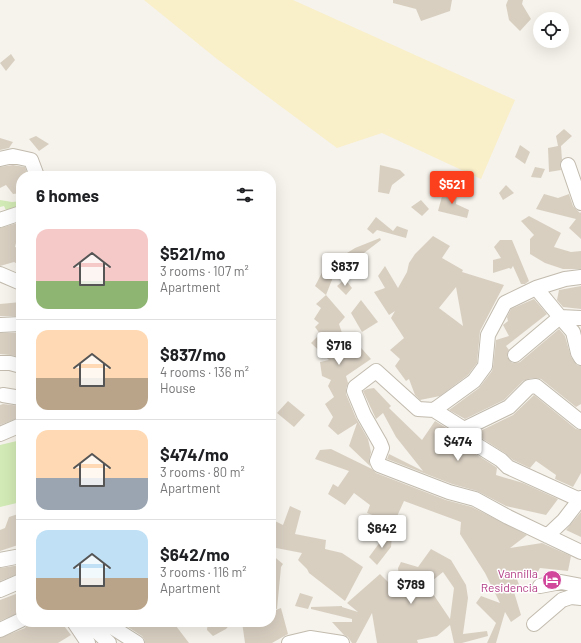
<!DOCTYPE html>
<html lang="en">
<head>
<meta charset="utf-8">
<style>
	:root { --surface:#fff; --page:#f6f6f6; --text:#202124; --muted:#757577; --line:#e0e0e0; --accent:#fc3f1d }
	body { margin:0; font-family:Barlow,sans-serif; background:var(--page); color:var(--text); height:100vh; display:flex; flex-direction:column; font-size:15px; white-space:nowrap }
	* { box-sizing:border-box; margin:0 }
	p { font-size:13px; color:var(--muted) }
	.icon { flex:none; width:22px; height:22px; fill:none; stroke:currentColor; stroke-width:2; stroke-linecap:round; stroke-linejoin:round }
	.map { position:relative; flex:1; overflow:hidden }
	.side { position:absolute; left:16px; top:171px; width:260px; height:456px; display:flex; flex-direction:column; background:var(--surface); border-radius:16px; box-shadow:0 4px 16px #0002 }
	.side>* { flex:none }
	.controls { position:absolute; left:533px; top:12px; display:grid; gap:8px }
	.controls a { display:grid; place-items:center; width:36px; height:36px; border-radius:50%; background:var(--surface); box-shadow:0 4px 16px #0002; font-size:20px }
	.price { position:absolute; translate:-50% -34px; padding:0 9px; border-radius:4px; background:#fff; color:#222; font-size:13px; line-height:26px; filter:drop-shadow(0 1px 2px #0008) }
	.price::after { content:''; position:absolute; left:50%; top:24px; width:12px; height:9px; margin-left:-6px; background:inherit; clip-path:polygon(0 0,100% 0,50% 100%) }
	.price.active { background:var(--accent); color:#fff }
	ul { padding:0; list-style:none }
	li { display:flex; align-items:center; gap:12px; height:100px; padding:0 20px }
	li+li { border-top:1px solid var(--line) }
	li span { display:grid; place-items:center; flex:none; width:112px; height:80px; border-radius:12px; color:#555 }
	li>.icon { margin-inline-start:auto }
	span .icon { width:48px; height:48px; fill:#fffc; stroke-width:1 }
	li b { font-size:17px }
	h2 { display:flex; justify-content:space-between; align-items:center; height:48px; padding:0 20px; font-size:17px }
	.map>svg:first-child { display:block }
	.green { fill:#d2eab5 }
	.sand { fill:#f9efc9 }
	.building { fill:#d8cfc1; fill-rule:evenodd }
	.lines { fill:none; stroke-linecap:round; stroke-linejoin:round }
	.minor-casing { stroke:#c2bbae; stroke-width:16 }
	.minor { stroke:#fff; stroke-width:14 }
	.labels { text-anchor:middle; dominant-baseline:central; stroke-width:3; stroke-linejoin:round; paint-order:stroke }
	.hotel-label { font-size:12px; fill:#b23c85; stroke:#fff; text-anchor:end }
</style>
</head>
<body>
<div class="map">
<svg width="581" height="643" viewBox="0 0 581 643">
	<rect width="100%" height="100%" fill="#f6f3ec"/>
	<path class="green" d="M0 200 12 202 21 201V213L7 212 4 206 0 207Z
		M21 440V502L0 507V445Z"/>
	<path class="sand" d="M144 0H293L515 100 481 179 382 133 337 148 217 59Z"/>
	<path class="building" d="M393 0H452L450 11 421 21 416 9 393 3Z
		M508 0H523L522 4 531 19 520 31 509 20 506 5Z
		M11 54 15 60 6 71 0 63Z
		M564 129 572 136 561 146 562 160 560 164 561 170 549 172 548 148 558 146 556 136Z
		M36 136 49 144 39 151 29 139Z
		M0 138 13 142 9 148 0 150Z
		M520 145 530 152 525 164 515 157Z
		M13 165 25 167 28 175 21 176V193L13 194 6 185 0 188V167Z
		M380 165 400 170 405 175 392 185 389 194 378 192Z
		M535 167 545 169 541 178 531 177Z
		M506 185 514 193 503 200 499 193Z
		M444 189 457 192 456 204 469 210 467 218 438 211Z
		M544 194 558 198 569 194 573 206 580 213 581 212V239L569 228 576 219 536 209Z
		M421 200 429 209 422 216 411 207Z
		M529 216 561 233 554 247 571 252 581 251V269H563L545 263 530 254V239L534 235 521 221Z
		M376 217 393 231 397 226 408 230 406 238 377 230 373 234 367 229Z
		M21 222 15 247 21 249V266L14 262 0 266V228Z
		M433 236 450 246 442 258 463 270 462 272 504 285 480 331 477 363 468 375 440 396 420 400 415 395 409 379 406 381 395 366 400 359 390 350 404 338 391 318 395 311 389 315 374 292 385 288 378 276 385 266 398 288 407 272 409 263 415 254ZM456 287 463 326 439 308Z
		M380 238 381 240 351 263 347 253 355 248Z
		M500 240H512L529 281 525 284H521L513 266 511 269 509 268 493 273V260L501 258 494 247Z
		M326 265 337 267 326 295 345 317 339 324 346 345 354 340 371 359 346 376 348 383 346 389V394L356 418 368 439 371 452 369 461 370 466 349 446 357 423 338 435 328 426 333 417 325 404 334 397 328 386 331 380 322 376 320 362 329 360 311 343 320 334 315 327 319 323 314 319 321 308 316 304 326 295 315 286Z
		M345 279 352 288 346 295 337 286Z
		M581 286V309L563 307 557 300 559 290Z
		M534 299 547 314 506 346 509 350 507 357 512 363H516L520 362 559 329 565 336 571 357 577 365 581 366V404L576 407 541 379 535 378 528 379 523 381 504 400 465 419 449 410 479 388 492 371 493 367 496 340 509 336 503 325 508 321 507 317 511 309Z
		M361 300 378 322 362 332 351 313Z
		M21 302V312H18L16 316H0V304Z
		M0 333H21V357L10 355 0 354Z
		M374 388 391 406 389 408 422 440 435 421 458 435 468 449 496 467 497 468 496 475 523 483 558 499 546 515 506 506 477 491 452 484 387 459 389 454 423 471 396 437 383 413 376 419 363 391 367 389Z
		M534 395 576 429 581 430V473L573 487 555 479 556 475 536 461 530 468 513 460 505 453 478 436 476 433 513 415Z
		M288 401 305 415 294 427 277 413Z
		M3 404 21 406V417L0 425V405Z
		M331 449 372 469 376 473 446 500 472 507 527 535 510 548 542 543 571 556 568 571 540 568 536 575 515 574 521 590 514 592 521 615 511 622 505 612 496 643H487L496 623 476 603 481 596 500 603 485 573 460 534 461 522 404 501 394 523 367 513 370 505 354 493 345 505 328 494 333 484 338 487 349 471 315 459 320 450Z
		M290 506 301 511 295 534 326 540 325 549 342 553 363 567 345 601 309 573 307 569 298 560 302 553 271 547V519L283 525Z
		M581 512V537L566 530Z
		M21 513V544L0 551V530L5 528 9 517Z
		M386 534 392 536 391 547 377 565 369 557Z
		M431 549 451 560 466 585 468 598 463 634 487 631 488 636 462 643H454L450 625 437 636 417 640 418 643H377L372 613 356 643H352L348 637 344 635 332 622H352V619L311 609V607L342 606V607L358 612 347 603 380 574 401 595 398 568 401 562 418 567ZM443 572 454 588 450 619 427 585Z
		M271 554 283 564 281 567 277 609 271 608Z
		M21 565V573L0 581V568Z
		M21 592V612L0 621V600Z
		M300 593 313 597 308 609 295 606Z
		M281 608 288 634 272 643H245L242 622H271V612Z
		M29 622H61L71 635 58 643H0V638L25 628Z
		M120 622H160L164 625 173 622 189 643H145L144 639 142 636Z
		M208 622H232L226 629 213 636 207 630Z"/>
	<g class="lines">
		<defs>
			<path id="minor" d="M0 159 13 156 31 160 37 176
				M568 165 581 203
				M0 220 21 213
				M0 274 21 283
				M536 288 565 279 581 277
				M0 325 21 324
				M515 355 560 317 573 332 578 353 581 358
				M0 363H10L21 366
				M3 395 21 398
				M434 410 474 381 485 366 488 335 505 303 536 288 560 317 581 318
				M581 422 536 386 529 387 509 407 464 429 434 410 418 409 376 371 355 387 354 391 364 415 380 443 382 448 377 461 379 465 449 492 475 499 508 517 581 552
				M464 429 472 442 501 460 508 467 580 500
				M0 434 21 425
				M547 536 564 520 581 498
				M0 560 21 556
				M540 586 561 582 581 586
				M0 590 21 581
				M74 622 88 643
				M104 622 137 643
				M534 624 562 600 571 597 581 598
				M0 630 21 620
				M81 631 95 630 109 643
				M289 643 310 638 342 643"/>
		</defs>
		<use href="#minor" class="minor-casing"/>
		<use href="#minor" class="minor"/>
	</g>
	<defs>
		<symbol id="hotel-disc" viewBox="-11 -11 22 22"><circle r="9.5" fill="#d1479c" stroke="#fff"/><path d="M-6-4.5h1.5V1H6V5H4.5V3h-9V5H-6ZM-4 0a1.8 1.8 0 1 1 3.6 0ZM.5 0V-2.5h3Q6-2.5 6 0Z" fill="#fff"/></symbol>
	</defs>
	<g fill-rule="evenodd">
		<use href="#hotel-disc" x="541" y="569" width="22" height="22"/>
	</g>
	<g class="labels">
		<g class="hotel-label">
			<text x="538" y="573">Vannilla<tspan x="538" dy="14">Residencia</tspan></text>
		</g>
	</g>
</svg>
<div class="controls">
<a><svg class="icon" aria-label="locate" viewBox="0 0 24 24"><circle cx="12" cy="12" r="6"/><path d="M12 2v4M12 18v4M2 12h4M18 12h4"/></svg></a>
</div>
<b class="price active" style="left:452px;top:205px">$521</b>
<b class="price" style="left:345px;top:287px">$837</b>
<b class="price" style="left:339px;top:366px">$716</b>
<b class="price" style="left:458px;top:462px">$474</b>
<b class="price" style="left:382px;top:549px">$642</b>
<b class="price" style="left:411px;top:605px">$789</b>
<section class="side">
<h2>6 homes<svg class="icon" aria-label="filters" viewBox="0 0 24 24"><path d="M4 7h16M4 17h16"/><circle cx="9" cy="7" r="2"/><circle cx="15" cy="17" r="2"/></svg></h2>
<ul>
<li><span style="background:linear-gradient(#f6c9c9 65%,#8fb573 0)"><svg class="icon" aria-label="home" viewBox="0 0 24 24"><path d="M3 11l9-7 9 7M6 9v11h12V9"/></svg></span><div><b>$521/mo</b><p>3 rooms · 107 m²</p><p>Apartment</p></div></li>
<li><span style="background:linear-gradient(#ffd9b3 60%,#b9a48a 0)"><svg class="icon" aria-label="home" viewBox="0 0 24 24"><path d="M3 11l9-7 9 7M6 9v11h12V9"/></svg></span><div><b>$837/mo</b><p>4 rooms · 136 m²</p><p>House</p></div></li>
<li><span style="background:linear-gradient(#ffd9b3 60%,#9aa5b1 0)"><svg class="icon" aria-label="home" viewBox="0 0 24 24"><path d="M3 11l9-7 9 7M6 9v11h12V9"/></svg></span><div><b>$474/mo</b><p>3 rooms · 80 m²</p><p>Apartment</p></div></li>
<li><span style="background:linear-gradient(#bfe0f5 60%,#b9a48a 0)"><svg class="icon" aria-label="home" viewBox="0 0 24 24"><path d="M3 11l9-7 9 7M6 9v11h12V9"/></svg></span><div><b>$642/mo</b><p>3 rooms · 116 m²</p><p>Apartment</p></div></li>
</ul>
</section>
</div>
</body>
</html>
